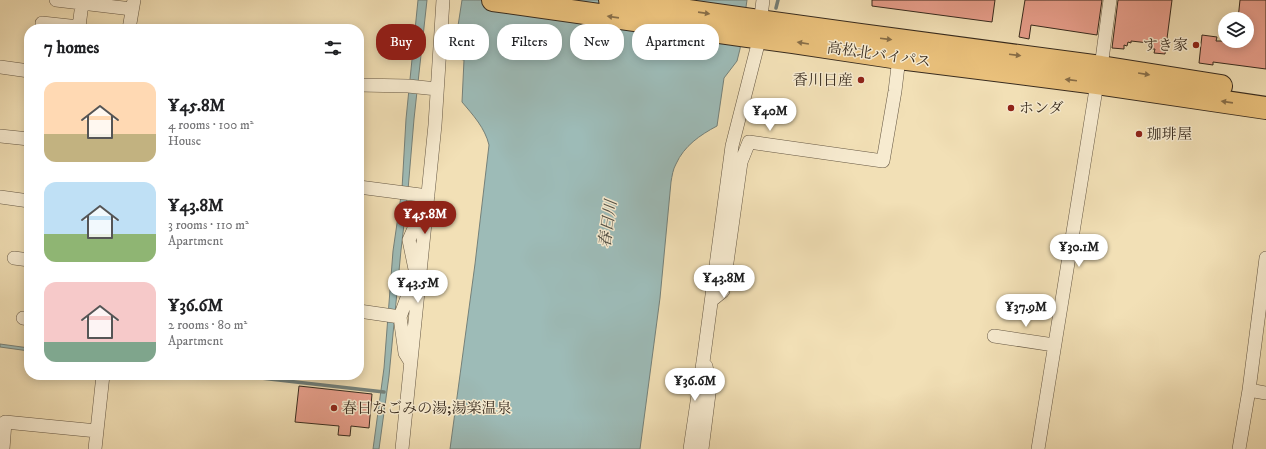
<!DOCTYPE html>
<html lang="en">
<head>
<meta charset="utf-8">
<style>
	:root { --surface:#fff; --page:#f6f6f6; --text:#202124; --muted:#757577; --accent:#8f2418 }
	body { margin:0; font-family:"IM FELL DW Pica","Noto Serif JP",serif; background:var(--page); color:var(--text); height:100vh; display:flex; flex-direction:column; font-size:15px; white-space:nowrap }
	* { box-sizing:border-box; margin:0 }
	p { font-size:13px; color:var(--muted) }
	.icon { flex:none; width:22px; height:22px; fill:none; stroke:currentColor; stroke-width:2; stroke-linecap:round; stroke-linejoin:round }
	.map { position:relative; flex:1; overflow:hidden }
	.details { position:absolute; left:24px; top:24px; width:340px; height:356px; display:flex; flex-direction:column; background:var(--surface); border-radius:16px; box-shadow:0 2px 10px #0003 }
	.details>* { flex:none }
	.top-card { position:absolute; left:376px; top:24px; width:380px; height:36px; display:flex; gap:8px }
	.buttons { position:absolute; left:1218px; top:12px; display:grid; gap:8px }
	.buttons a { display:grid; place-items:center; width:36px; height:36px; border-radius:50%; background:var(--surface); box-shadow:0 2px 10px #0003; font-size:20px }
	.price { position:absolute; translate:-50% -34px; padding:0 9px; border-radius:14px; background:#fff; color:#222; font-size:13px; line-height:26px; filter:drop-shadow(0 1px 2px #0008) }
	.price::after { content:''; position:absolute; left:50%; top:24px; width:12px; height:9px; margin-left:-6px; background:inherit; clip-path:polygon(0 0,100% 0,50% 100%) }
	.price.active { background:var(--accent); color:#fff }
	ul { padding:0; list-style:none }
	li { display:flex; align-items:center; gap:12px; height:100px; padding:0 20px }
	li span { display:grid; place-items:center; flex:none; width:112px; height:80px; border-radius:12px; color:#555 }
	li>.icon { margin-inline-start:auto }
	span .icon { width:48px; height:48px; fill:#fffc; stroke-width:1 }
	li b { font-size:17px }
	h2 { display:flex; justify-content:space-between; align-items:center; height:48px; padding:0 20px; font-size:17px }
	.pill { padding:0 14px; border-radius:16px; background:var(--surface); box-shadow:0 2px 10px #0003; font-size:14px; line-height:36px }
	.pill.active { background:var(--accent); color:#fff }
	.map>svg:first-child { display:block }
	.water { fill:#9dbbb7; stroke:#75817a }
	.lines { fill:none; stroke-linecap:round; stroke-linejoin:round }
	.stream { stroke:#75817a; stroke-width:3.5 }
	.building { fill:#e89f8c; stroke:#382b1e }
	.minor-casing { stroke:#665844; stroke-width:14 }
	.trunk-casing { stroke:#382b1e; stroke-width:24 }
	.minor { stroke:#f7ebd0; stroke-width:13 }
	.trunk { stroke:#e9c07b; stroke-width:22 }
	.oneway { fill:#886e48 }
	.poi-dot { fill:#8f2418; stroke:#f7ebd0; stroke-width:1.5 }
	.labels { text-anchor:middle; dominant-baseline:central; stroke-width:3; stroke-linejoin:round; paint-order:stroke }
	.poi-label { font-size:15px; fill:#382b1e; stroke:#f7ebd0; text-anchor:start }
	.street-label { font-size:15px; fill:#382b1e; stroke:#f7ebd0 }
	.water-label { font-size:16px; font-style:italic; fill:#514f44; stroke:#f7ebd0 }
</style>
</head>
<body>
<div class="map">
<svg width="1266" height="449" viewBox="0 0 1266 449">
	<rect width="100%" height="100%" fill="#f2e0b6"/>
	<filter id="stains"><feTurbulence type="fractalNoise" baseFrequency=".005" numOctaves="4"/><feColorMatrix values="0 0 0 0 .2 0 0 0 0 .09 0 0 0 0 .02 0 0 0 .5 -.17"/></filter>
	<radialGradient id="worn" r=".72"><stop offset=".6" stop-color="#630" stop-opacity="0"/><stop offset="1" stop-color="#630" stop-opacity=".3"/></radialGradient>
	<path class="water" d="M418 0H427L414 119 408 190 401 250 389 376 379 449H373L384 368 393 251 402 189 406 119Z
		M462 0H747L740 49 737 61 724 78 717 126C700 135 684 146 676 164 673 169 672 176 671 182L660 298 640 449H450L475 264 489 145C485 128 473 115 462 102L464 60 453 58Z
		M0 344 29 348V351L0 347Z"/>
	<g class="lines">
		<path class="stream" d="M776 8 778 0
			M234 375 384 392"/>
	</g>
	<path class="building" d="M872 0H995L992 22 872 6Z
		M1025 0H1102L1097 35 1031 25 1029 39 1019 37Z
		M1118 0H1172L1165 54 1154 53 1155 49H1152V46L1149 45V43L1131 41V43L1128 42 1127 46 1124 45V49L1112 48Z
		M1240 0H1266V69L1213 62V65L1199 63 1202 35 1217 37 1216 41H1247V19H1238Z
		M299 386 372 394 369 428 351 426 350 436 338 435 339 426 295 422Z"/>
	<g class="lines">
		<defs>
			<path id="minor" d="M56 0 132 9
				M42 23 79 27 82 3
				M129 29 134 0
				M0 67 29 71
				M1101 67 1110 0
				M359 85 408 86 437 89
				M0 136 29 139
				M359 187 428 196 409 240 416 274
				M0 197 29 201
				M14 258 29 260
				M712 300 723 291 741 162 749 142 883 161 895 91 899 58
				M359 311 400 317
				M23 318 29 319
				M994 336 1054 345
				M410 361 405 353 400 317 415 276
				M1249 390 1266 258
				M3 449 5 422 97 431
				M95 449 103 375
				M402 449 435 125 443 0
				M690 449 704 355 732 146 757 48 763 0
				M702 449 710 386 706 366
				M1038 449 1097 83
				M1239 449 1249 390 1266 393"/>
			<path id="trunk" d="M493 0 748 36 793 42 899 58 1097 83 1266 108
				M610 0 860 35 1101 67 1221 86"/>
		</defs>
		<use href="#minor" class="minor-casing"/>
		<use href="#trunk" class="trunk-casing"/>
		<use href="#minor" class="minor"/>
		<use href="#trunk" class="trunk"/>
	</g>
	<defs><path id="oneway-solid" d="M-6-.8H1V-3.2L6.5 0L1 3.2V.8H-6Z"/></defs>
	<g class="oneway">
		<use href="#oneway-solid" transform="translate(704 13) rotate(8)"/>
		<use href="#oneway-solid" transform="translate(613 17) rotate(-172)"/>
		<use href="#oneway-solid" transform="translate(886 39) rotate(7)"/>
		<use href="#oneway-solid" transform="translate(803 43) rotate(-171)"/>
		<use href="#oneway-solid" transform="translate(1015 55) rotate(7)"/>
		<use href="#oneway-solid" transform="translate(1144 74) rotate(9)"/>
		<use href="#oneway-solid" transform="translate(1071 80) rotate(-173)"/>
		<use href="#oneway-solid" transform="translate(1227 102) rotate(-172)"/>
	</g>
	<g class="poi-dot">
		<circle cx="1196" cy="45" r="4"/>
		<circle cx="861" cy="80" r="4"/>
		<circle cx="1011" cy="108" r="4"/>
		<circle cx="1139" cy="134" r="4"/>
		<circle cx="334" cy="408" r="4"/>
	</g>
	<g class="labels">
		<g class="poi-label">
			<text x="1188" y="45" text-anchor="end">すき家</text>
			<text x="853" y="80" text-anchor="end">香川日産</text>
			<text x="1019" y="108">ホンダ</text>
			<text x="1147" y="134">珈琲屋</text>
			<text x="342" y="408">春日なごみの湯;湯楽温泉</text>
		</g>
		<g class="street-label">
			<text transform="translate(879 55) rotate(8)">高松北バイパス</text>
		</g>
		<g class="water-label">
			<text transform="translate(608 224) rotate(-82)">春日川</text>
		</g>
	</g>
	<rect width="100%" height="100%" filter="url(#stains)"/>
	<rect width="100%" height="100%" fill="url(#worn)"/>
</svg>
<div class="buttons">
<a><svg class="icon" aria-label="layers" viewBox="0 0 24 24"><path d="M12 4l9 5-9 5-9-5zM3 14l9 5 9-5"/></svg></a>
</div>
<b class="price" style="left:770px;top:132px">¥40M</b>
<b class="price active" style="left:425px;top:235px">¥45.8M</b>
<b class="price" style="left:1079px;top:268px">¥30.1M</b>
<b class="price" style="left:724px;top:299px">¥43.8M</b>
<b class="price" style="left:418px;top:304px">¥43.5M</b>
<b class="price" style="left:1026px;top:328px">¥37.9M</b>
<b class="price" style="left:695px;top:402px">¥36.6M</b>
<div class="top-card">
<a class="pill active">Buy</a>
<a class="pill">Rent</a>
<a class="pill">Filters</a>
<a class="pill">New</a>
<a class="pill">Apartment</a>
</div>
<section class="details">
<h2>7 homes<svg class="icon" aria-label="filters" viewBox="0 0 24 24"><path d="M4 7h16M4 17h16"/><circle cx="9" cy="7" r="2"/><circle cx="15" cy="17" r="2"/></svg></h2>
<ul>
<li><span style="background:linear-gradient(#ffd9b3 65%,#c2b280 0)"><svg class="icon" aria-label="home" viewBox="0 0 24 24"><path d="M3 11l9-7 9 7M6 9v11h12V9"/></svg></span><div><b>¥45.8M</b><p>4 rooms · 100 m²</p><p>House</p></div></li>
<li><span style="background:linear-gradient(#bfe0f5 65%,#8fb573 0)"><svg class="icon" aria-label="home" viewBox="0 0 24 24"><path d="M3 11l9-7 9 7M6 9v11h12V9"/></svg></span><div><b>¥43.8M</b><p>3 rooms · 110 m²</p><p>Apartment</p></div></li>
<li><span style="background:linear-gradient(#f6c9c9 75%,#7fa58c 0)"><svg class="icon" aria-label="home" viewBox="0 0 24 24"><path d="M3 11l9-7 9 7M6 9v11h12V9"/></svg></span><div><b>¥36.6M</b><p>2 rooms · 80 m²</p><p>Apartment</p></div></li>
</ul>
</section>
</div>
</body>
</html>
